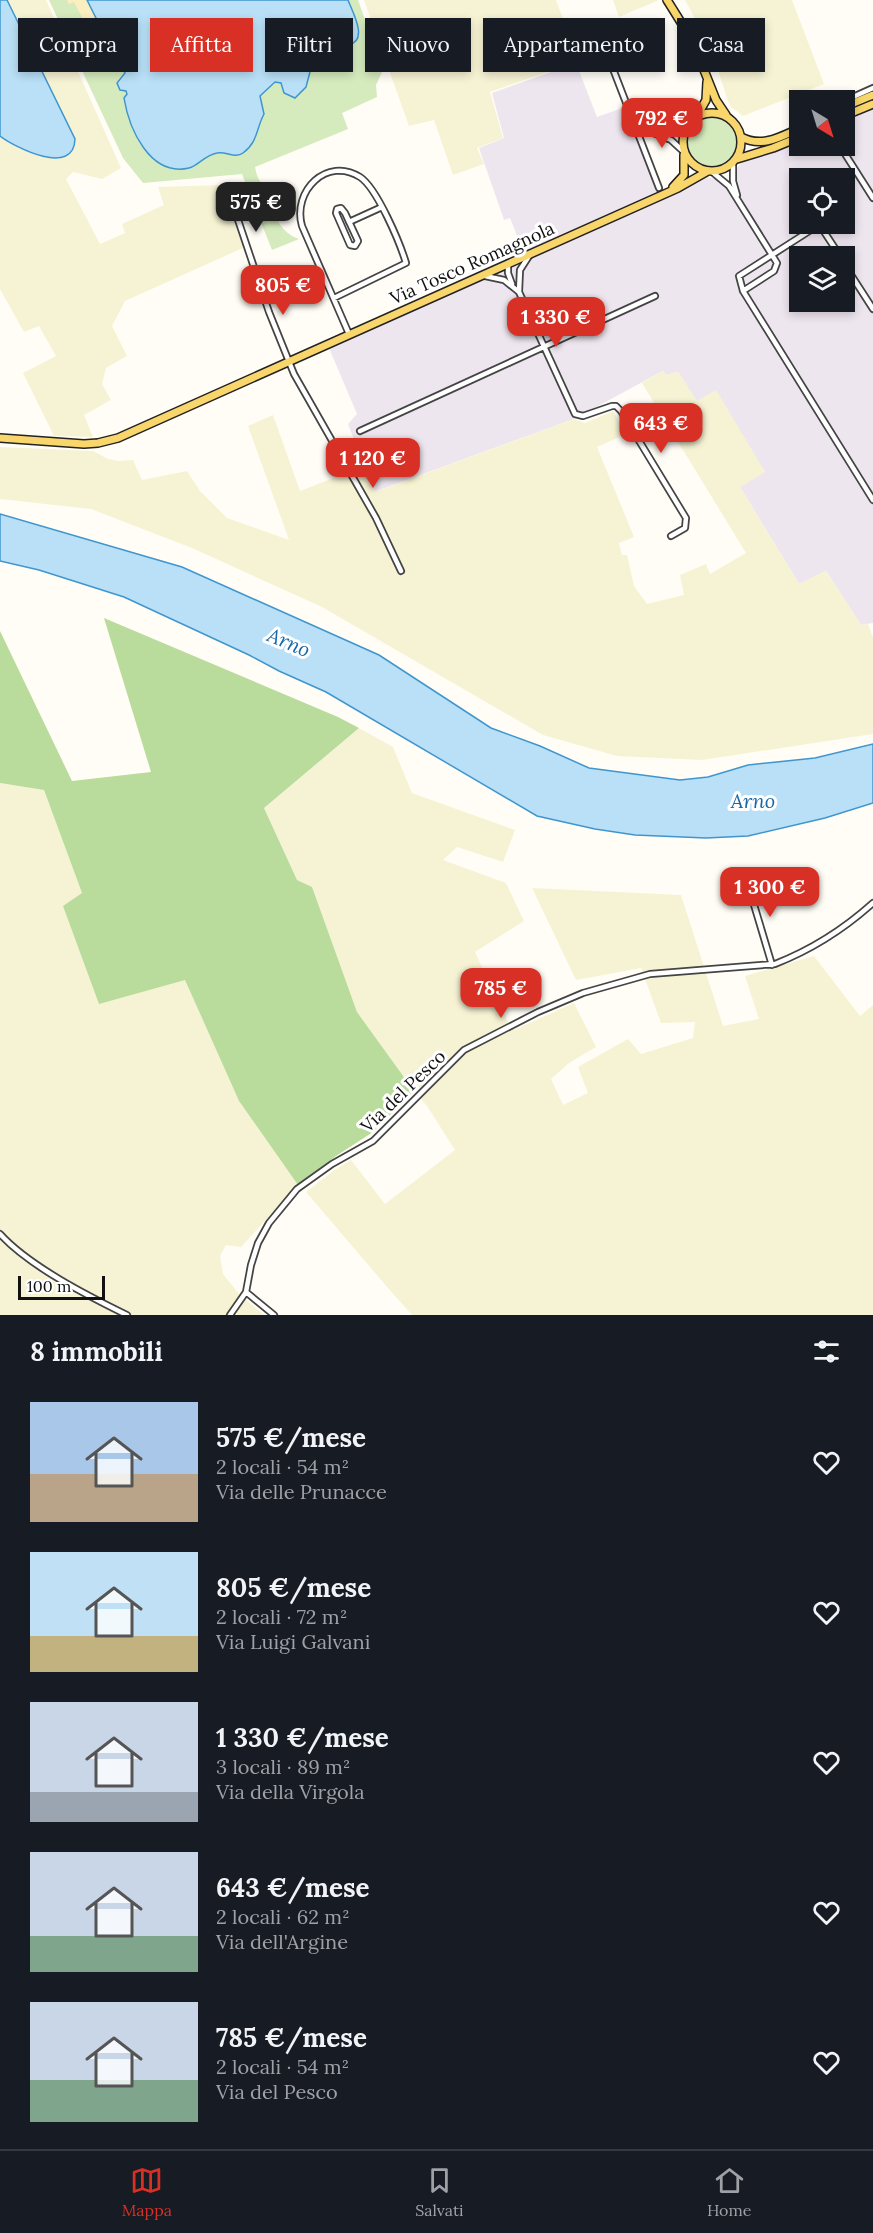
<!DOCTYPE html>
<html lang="it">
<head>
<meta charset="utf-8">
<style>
	:root { --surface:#171b24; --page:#242831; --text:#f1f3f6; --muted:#9ea1a6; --line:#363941; --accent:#d93025 }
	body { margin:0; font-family:Lora,serif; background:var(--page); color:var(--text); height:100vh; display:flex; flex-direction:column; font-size:22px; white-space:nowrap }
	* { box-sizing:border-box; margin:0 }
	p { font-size:20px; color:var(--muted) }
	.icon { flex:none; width:33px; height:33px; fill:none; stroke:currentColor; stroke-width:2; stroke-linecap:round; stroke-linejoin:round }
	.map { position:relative; height:1315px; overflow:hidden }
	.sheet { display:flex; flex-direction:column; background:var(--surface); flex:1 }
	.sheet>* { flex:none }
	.hud { position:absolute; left:18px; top:18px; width:837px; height:54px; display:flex; gap:12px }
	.needle { width:39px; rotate:142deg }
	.tools { position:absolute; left:789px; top:90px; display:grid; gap:12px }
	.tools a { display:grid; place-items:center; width:66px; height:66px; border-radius:0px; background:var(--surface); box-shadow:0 3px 9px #0003; font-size:30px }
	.scale { position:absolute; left:18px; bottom:15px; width:87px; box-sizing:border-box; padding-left:6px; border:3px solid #111; border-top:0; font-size:16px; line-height:21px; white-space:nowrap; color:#111; -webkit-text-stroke:4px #fff; paint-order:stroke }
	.price { position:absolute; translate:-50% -51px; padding:0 14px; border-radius:12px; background:var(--accent); color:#fff; font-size:20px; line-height:39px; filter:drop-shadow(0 2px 3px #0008) }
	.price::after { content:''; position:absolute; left:50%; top:36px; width:18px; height:14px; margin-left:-9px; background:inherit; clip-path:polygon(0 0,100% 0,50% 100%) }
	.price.selected { background:#222; color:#fff }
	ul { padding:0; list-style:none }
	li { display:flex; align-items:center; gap:18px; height:150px; padding:0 30px }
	li span { display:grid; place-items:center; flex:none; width:168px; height:120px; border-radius:0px; color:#555 }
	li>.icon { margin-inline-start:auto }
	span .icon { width:72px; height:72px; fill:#fffc; stroke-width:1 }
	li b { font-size:26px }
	h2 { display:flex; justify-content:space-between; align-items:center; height:72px; padding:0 30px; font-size:26px }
	.pill { padding:0 21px; border-radius:0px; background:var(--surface); box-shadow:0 3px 9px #0003; font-size:21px; line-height:54px }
	.pill.selected { background:var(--accent); color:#fff }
	.dock { display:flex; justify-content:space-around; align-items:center; height:84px; border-top:2px solid var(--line); background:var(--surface); font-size:16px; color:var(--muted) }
	.dock a { display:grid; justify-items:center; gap:3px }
	.dock .selected { color:var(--accent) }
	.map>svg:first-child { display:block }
	.industrial { fill:#eee6ef; fill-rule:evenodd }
	.farmland { fill:#f6f3d4 }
	.green { fill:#d5ebbd }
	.forest { fill:#b9dc9c }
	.sand { fill:#fbeec1 }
	.water { fill:#b9e0f7; stroke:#3f96cf; stroke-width:1.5 }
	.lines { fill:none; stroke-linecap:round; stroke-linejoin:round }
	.minor-casing { stroke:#444; stroke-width:8 }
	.primary-casing { stroke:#222; stroke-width:10 }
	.minor { stroke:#fff; stroke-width:4.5 }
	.primary { stroke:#f9d66b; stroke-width:7 }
	.labels { text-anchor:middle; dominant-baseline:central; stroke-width:6; stroke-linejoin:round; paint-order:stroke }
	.street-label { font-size:18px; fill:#111; stroke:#fff }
	.water-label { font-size:20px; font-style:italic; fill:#1768a6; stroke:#fff }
</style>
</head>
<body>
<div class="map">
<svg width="873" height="1315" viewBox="0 0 873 1315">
	<rect width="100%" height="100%" fill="#fffdf5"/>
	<path class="industrial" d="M576 63 597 117 625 107 661 200 706 177 716 179 733 189 736 169 743 161 767 154 799 141 800 146H844L845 121 873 107V623L861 625 826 571 799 584 740 487 765 471 697 402 678 372 666 375 663 371 574 419 374 492 348 424 357 414 326 341 523 251 510 218 504 220 479 148 504 138 492 93ZM800 178H844V224H800ZM800 256H844V302H800Z"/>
	<path class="farmland" d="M7 0H46L121 168 102 179 73 172 66 179 100 244 125 233 122 224 164 205 158 187 221 185 245 247 125 301 112 326 127 356 106 368 102 384 111 400 84 415 93 437 54 436 23 373 56 356 39 326 24 332 0 289V136L18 148 59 159 70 153 75 139Z
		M364 0H556L579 61 490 92 503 138 477 148 484 164 453 175 434 120 409 126Z
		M613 0H659L619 17Z
		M685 0H792L824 84 743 116 731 107 728 101 711 49Z
		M663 371 666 375 678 372 697 401 716 390 765 472 740 487 799 584 826 571 861 625 868 624 873 638V734L702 760 617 756 543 735 322 607 192 548 91 509 0 499V447L93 451 108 459 119 461 133 460 142 480 187 471 200 491 227 518 289 540 248 426 273 415 300 491 364 466 375 492 574 419 585 423 613 411 626 434 597 447 634 537 619 543 622 555H627L634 586 647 604 684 595 680 575 706 564 710 574 746 553 642 383Z
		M359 728 393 747 412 793 515 830 503 862 457 847 443 860 506 883 524 921 475 952 508 1022 514 1030 574 1003 596 1047 569 1063 551 1079 563 1105 588 1093 578 1067 628 1039 641 1054 693 1038 695 1022 661 1023 641 968 576 980 532 888 681 895 723 1026 759 1019 745 976 814 956 860 1016 873 1005V1315H412L388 1288 306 1192 333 1171 351 1160 385 1204 455 1150 427 1106 414 1091 357 1012 312 888 297 880 264 808Z
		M0 783 44 790 82 893 185 980 239 1101 298 1185 241 1247 226 1245 220 1256 223 1274 239 1294 264 1315H0Z"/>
	<path class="green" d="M49 0H358L383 70 376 85 377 97 342 113 348 129 255 167C257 179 262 188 274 192 270 211 279 232 299 239L272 250 242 174 143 183 123 158Z
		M688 142a24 24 0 1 1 48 0a24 24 0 1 1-48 0Z"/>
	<path class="forest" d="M104 618 338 717 359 728 264 808 297 880 312 887 357 1012 414 1091 373 1132 336 1156 298 1185 239 1101 185 980 99 1004 63 906 82 893 44 790 0 783V631L72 781 151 772Z"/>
	<path class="sand" d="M67 0H87L99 24 108 32 94 54 88 55 78 34 88 29 74 2 69 4Z"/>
	<path class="water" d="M0 0H7L75 139C74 177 16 148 0 136Z
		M87 0H348C353 13 369 41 348 45 340 46 333 47 325 50 322 58 323 66 311 68L306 87 295 98 284 93 281 83 275 82 260 96 264 114C256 129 258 142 243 153 235 159 226 151 217 153 205 155 198 166 189 168 150 177 129 129 124 98L127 94 126 91 120 90 117 83 125 73 120 65 121 63 115 53 108 32 99 24Z
		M0 514 182 567 379 655 491 728 540 746 589 768 680 780 708 777 748 765 815 758 873 744V803L825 818 748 836 706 838 635 835 595 829 537 816 326 692 279 671 249 655 124 597 39 570 0 561Z"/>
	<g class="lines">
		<defs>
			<path id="minor" d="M625 49 608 56 659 188
				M844 101 873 88
				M637 129 667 131 689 124
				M651 132 671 140 684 152
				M840 146 873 198
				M733 163V181L737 195
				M711 171 729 186 777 263 774 271 743 291
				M229 193 269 312 294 374 376 518 401 571
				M341 208 345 213 358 241 355 246 350 245 336 213 337 209Z
				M349 222 382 207
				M840 256 823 230 814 228 739 276 743 291 873 500
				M508 263V273L512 284
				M844 264 873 309
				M485 276 504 280 519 292 575 414 583 416 612 406H616L621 411 686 518 685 528 671 536
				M519 292 520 270 529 256
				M334 298 406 263C400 243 377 188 360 177 327 156 292 191 302 226L349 334
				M360 431 655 296
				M746 885 749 888 772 965
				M0 1234C29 1266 88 1296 127 1315
				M246 1292 274 1315
				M230 1315 246 1292 251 1265 258 1243 269 1223 297 1189 332 1164 373 1141 464 1050 538 1012 583 993 650 974 775 964C811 950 844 929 873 903"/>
			<path id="primary" d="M667 0 692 40 716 100 726 115
				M844 107 873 95
				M683 142a29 29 0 1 1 58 0a29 29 0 1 1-58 0Z
				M697 116 706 100 707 82
				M844 116 873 104
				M741 137C762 148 780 137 800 128
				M737 159 773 148 800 137
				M673 187 684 175V155
				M0 438 84 444 98 443 118 438 678 188 708 171"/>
		</defs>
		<use href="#minor" class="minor-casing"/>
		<use href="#primary" class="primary-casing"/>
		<use href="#minor" class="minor"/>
		<use href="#primary" class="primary"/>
	</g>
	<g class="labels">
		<g class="street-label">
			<text transform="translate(472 263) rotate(-24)">Via Tosco Romagnola</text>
			<text transform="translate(403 1091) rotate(-44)">Via del Pesco</text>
		</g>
		<g class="water-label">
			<text transform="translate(289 642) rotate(23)">Arno</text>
			<text x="753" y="800">Arno</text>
		</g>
	</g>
</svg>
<div class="tools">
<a><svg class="needle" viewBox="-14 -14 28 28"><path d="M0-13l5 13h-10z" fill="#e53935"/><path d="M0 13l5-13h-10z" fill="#9ea1a6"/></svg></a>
<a><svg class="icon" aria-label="locate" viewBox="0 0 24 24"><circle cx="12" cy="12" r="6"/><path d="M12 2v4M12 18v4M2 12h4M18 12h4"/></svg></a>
<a><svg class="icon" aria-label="layers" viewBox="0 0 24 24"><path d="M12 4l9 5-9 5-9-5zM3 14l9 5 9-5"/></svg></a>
</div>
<div class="scale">100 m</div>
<b class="price" style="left:662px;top:149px">792 €</b>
<b class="price selected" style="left:256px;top:233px">575 €</b>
<b class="price" style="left:283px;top:316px">805 €</b>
<b class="price" style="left:556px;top:348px">1 330 €</b>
<b class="price" style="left:661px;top:454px">643 €</b>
<b class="price" style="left:373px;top:489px">1 120 €</b>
<b class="price" style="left:770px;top:918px">1 300 €</b>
<b class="price" style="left:501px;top:1019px">785 €</b>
<div class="hud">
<a class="pill">Compra</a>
<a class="pill selected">Affitta</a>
<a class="pill">Filtri</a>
<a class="pill">Nuovo</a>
<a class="pill">Appartamento</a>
<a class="pill">Casa</a>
</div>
</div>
<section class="sheet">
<h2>8 immobili<svg class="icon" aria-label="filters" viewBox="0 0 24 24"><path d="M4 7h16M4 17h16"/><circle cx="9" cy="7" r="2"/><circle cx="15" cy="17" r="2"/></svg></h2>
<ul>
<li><span style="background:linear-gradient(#a9c7e8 60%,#b9a48a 0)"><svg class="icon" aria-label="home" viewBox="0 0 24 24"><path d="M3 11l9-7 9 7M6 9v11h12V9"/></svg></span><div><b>575 €/mese</b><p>2 locali · 54 m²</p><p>Via delle Prunacce</p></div><svg class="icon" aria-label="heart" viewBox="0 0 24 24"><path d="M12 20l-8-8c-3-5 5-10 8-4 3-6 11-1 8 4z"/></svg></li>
<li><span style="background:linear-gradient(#bfe0f5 70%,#c2b280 0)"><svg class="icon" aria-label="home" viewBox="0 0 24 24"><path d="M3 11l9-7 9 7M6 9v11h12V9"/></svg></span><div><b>805 €/mese</b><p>2 locali · 72 m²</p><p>Via Luigi Galvani</p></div><svg class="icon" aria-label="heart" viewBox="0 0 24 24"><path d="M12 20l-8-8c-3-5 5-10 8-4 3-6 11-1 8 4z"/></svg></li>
<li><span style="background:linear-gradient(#c9d6e8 75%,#9aa5b1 0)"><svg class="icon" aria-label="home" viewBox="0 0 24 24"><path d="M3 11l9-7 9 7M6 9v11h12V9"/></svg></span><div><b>1 330 €/mese</b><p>3 locali · 89 m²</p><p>Via della Virgola</p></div><svg class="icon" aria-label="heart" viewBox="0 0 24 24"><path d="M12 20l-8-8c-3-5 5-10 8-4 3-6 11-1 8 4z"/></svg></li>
<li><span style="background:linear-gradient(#c9d6e8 70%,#7fa58c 0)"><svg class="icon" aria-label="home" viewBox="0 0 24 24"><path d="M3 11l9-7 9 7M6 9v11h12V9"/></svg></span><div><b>643 €/mese</b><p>2 locali · 62 m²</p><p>Via dell'Argine</p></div><svg class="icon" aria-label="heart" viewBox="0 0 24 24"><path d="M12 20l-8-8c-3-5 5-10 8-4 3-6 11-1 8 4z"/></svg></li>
<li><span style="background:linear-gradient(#c9d6e8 65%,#7fa58c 0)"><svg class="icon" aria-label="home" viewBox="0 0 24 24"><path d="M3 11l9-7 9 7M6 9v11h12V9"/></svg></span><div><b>785 €/mese</b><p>2 locali · 54 m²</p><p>Via del Pesco</p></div><svg class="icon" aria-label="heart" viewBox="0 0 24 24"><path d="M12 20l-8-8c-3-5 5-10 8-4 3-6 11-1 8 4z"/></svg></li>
</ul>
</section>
<nav class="dock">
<a class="selected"><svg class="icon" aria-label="map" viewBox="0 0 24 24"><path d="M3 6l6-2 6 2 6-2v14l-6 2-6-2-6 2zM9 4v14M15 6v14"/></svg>Mappa</a>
<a><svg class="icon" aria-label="saved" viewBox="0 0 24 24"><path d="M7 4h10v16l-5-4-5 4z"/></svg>Salvati</a>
<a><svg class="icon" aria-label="home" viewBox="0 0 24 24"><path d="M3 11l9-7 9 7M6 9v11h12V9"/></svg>Home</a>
</nav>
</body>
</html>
